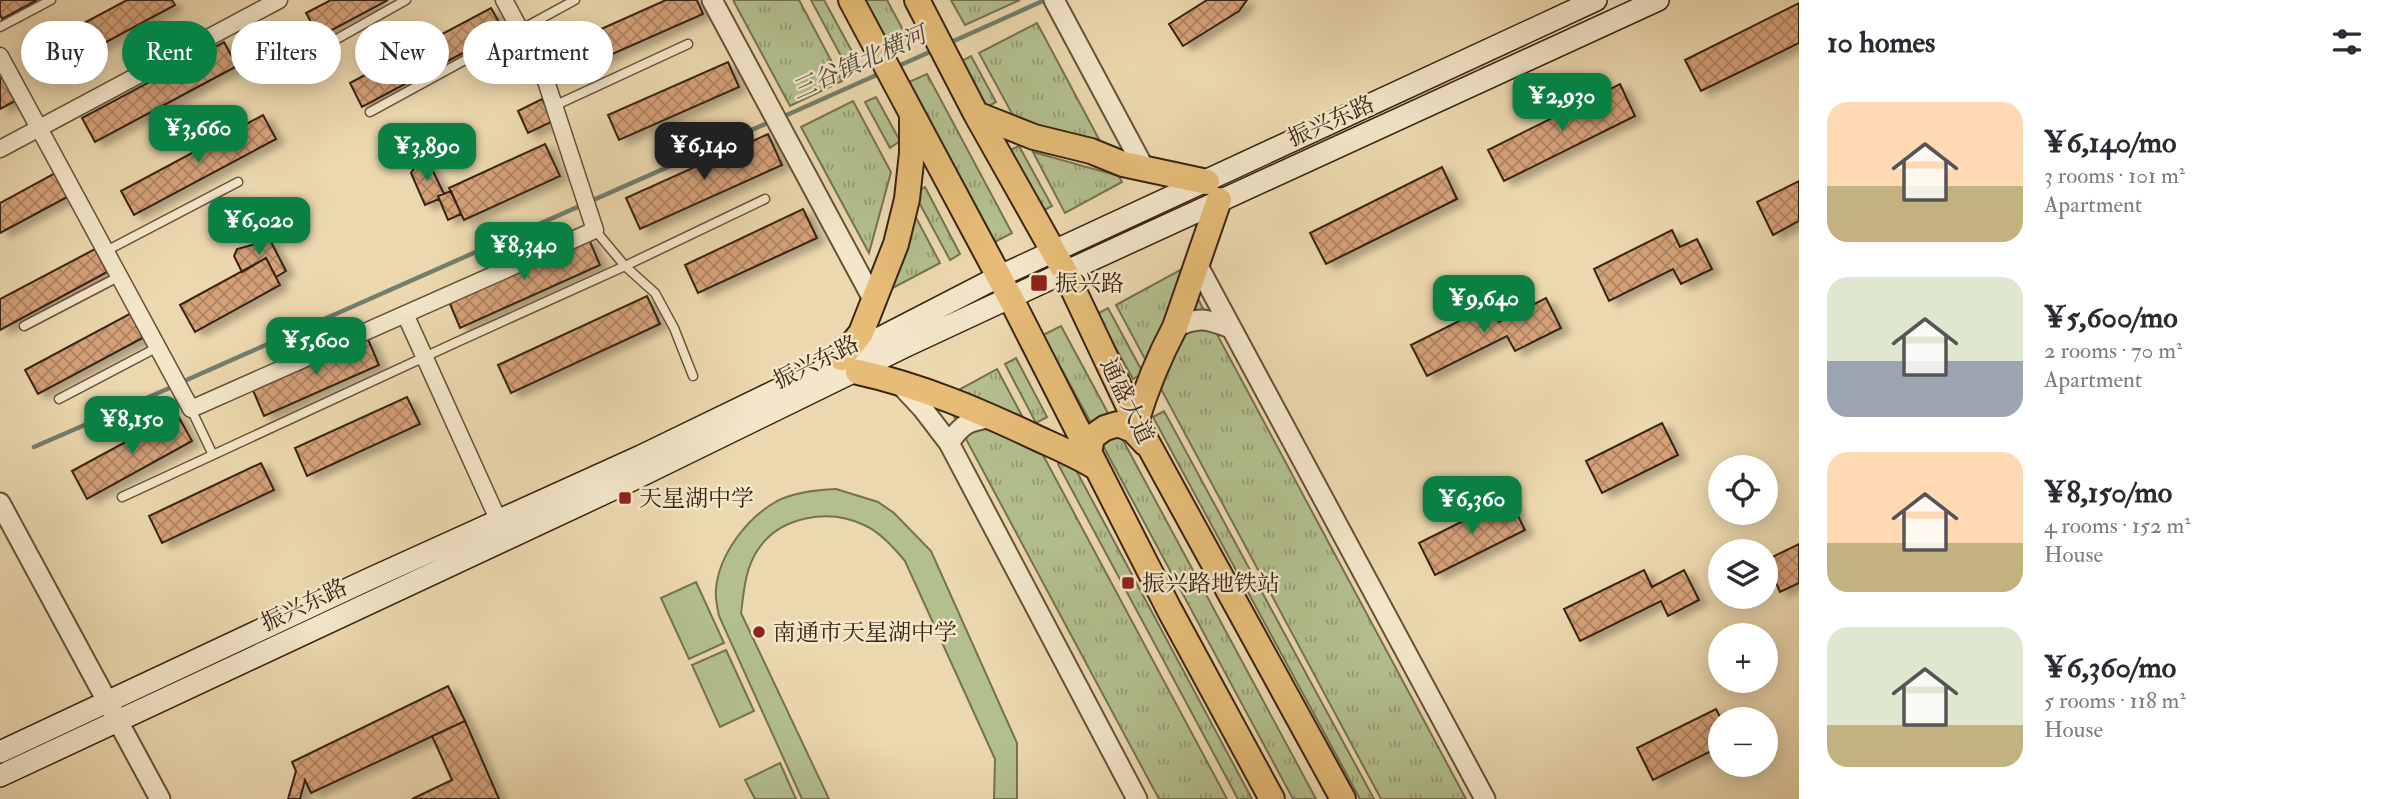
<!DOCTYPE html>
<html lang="en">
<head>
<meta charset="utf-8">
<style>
	:root { --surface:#fff; --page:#f2f2f3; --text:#2b2b33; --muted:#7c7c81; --accent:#0b8043 }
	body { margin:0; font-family:"IM FELL Double Pica","Noto Serif SC",serif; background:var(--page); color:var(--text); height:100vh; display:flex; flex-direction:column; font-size:26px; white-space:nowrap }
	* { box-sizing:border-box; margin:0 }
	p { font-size:23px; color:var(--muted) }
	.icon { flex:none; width:38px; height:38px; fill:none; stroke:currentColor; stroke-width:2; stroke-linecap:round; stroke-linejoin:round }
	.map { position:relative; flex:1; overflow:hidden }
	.details { display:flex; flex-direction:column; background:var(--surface); width:595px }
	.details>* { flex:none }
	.top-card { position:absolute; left:21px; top:21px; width:665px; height:63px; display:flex; gap:14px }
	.tools { position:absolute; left:1708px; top:455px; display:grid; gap:14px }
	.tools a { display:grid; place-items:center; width:70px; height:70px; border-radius:50%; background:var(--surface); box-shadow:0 4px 18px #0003; font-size:35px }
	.price { position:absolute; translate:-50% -60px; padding:0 16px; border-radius:14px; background:var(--accent); color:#fff; font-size:23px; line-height:46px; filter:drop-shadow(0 2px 4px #0008) }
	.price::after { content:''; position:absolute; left:50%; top:42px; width:21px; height:16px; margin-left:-10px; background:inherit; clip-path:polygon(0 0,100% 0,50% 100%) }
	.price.selected { background:#222; color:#fff }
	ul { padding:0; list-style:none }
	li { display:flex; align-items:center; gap:21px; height:175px; padding:0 28px }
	li span { display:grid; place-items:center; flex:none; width:196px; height:140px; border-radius:21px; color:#555 }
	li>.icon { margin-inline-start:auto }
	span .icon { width:84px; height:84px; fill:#fffc; stroke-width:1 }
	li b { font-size:30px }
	h2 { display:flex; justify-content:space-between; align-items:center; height:84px; padding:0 28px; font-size:30px }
	.chip { padding:0 24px; border-radius:32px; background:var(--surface); box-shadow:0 4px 18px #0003; font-size:24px; line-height:63px }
	.chip.selected { background:var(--accent); color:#fff }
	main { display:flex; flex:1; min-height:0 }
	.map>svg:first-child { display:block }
	.grass { fill:url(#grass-tufts); stroke:#767250; stroke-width:2 }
	.green { fill:#b3c08e; stroke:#767250; stroke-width:2 }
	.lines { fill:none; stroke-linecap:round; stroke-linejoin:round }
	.stream { stroke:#737e6d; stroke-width:4.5 }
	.building { fill:url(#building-cross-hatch); stroke:#392412; stroke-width:2; filter:url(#shadow) }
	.service-casing { stroke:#665139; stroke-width:11 }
	.minor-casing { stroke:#665139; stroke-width:19 }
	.tertiary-casing { stroke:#665139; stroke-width:23 }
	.secondary-casing { stroke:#392412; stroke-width:24 }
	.primary-casing { stroke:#392412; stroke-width:28 }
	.service { stroke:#f3e6ca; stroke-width:8 }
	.minor { stroke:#f3e6ca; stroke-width:16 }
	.tertiary { stroke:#f3e6ca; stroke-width:19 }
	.secondary { stroke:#f3e6ca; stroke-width:21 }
	.primary { stroke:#e6bc77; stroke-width:24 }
	.poi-dot { fill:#8f2418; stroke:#f3e6ca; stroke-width:2.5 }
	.labels { text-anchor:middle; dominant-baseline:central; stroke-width:5; stroke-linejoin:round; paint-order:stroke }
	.street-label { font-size:23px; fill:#392412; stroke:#f3e6ca }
	.poi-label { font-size:23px; fill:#392412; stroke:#f3e6ca; text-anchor:start }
	.water-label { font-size:24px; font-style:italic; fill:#514a38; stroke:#f3e6ca }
</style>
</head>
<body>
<main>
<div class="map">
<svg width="1799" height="799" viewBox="0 0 1799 799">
	<defs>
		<pattern id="grass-tufts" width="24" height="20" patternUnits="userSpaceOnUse" patternTransform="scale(1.75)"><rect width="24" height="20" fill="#b3c08e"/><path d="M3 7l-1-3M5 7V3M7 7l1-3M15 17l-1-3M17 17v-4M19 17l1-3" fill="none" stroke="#939c73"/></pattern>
		<pattern id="building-cross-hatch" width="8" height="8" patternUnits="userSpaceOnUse" patternTransform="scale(1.75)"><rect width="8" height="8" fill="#d4a178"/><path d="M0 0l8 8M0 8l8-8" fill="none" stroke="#ad8361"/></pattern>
		<filter id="shadow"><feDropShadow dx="8" dy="4.5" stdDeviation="3.5" flood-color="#0004"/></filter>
	</defs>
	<rect width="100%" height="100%" fill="#ecd8ae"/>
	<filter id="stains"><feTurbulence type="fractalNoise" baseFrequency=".00286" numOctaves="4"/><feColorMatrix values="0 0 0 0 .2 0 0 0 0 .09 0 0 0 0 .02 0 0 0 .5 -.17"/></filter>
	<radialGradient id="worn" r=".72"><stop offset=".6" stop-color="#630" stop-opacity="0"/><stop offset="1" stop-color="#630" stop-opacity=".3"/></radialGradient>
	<path class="grass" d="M733 0H799L842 81 790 106Z
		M811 0H824L860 66 849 71Z
		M865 0H887L910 43 893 52Z
		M951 0H1020L965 25Z
		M1037 23 1102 145 1016 121 979 53Z
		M971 56 996 102 985 108 960 62Z
		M927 74 1012 233 995 242 909 82Z
		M876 97 900 141 890 148 865 102Z
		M853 101 891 172 869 253 801 127Z
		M1019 146 1052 206 1041 212 1008 151Z
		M1033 152 1119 176 1122 182 1065 213Z
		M925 187 960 254 950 260 914 193Z
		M912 210 940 263 889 290Z
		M1182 269 1466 799H1381L1116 305Z
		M1108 308 1143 373 1133 379 1097 314Z
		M1061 326 1109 415 1092 425 1043 335Z
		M1016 358 1047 417 1036 423 1005 364Z
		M997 369 1227 799H1159L944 398Z
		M1164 411 1374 799H1360L1153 417Z
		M1118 431 1316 799H1293L1101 442Z
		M1069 457 1252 799H1238L1058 464Z"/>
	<path class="green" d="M836 489 878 502 894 513 931 551 1017 743V799H994L995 759 905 561C894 548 880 532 864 525 829 508 779 516 757 551 745 570 744 591 741 613L829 799H802L719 616C717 607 715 597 716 589 719 554 747 518 777 501 795 492 816 490 836 489Z
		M696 582 724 643 689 659 661 598Z
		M726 650 754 711 720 727 692 665Z
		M780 763 796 799H755L745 780Z"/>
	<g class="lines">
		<path class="stream" d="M947 44 1045 0
			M896 67 932 51
			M780 118 881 73
			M182 382 772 121
			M34 447 174 386"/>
	</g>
	<path class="building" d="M0 0H37L2 19 0 14Z
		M127 0H172L175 5 71 61 58 37Z
		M331 0H388L319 37 306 13Z
		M666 0H697L703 14 583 67 572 42Z
		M1207 0H1247L1239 11 1183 46 1169 24Z
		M1799 3V43L1701 91 1685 60Z
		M491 8 504 31 362 107 350 83Z
		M224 42 237 66 95 142 82 118Z
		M728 62 739 87 619 140 608 115Z
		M4 76 17 100 0 109V79Z
		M1620 84 1635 116 1504 181 1488 150Z
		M542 99 553 121 528 133 518 111Z
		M263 115 276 139 134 215 121 191Z
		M768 134 782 165 640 229 626 198Z
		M545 144 560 176 464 220 449 188Z
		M424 163 430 165 444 194 438 196 439 199 425 205 411 173 414 168Z
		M1442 167 1457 199 1326 264 1310 233Z
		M57 172 69 196 0 233V203Z
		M1799 181V221L1773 235 1757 202Z
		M451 191 461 214 448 220 438 196Z
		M803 209 817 238 698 293 685 265Z
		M1672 230 1680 247 1697 239 1712 269 1681 284 1673 269 1609 301 1594 269Z
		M588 237 600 265 460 328 448 299Z
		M270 240 286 271 276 277 266 258 242 272 234 256 237 249Z
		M95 249 107 272 0 330V299Z
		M266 258 280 285 195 332 180 305Z
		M647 296 660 324 511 393 498 365Z
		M1546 298 1561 328 1515 351 1507 336 1427 376 1411 345 1491 305 1499 322Z
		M135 311 148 335 38 394 25 370Z
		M367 337 379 365 264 416 252 388Z
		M407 397 420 424 307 476 295 448Z
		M177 414 192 441 87 499 72 471Z
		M1662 423 1678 455 1602 493 1586 461Z
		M261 463 274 490 162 543 149 516Z
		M1509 498 1525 530 1435 575 1419 543Z
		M1799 544V583L1780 592 1766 560Z
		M1644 570 1652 587 1684 570 1699 600 1668 616 1661 601 1580 641 1564 609Z
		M448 686 465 721 311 793 305 780 300 799H288L296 771 292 762Z
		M1716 709 1721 719 1720 755 1717 748 1653 780 1637 748Z
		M465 721 499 799H412L452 780 432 736Z"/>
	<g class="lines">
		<defs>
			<path id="service" d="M0 27 51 0
				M328 44 406 0
				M554 106 688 44
				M370 112 575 0
				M595 230 625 266 655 293 674 328 693 376
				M106 251 238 182
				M24 326 120 276
				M59 399 158 347
				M191 409 213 455
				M122 497 457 342 625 266 765 199"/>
			<path id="minor" d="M0 56 191 409 595 230 543 72 504 0
				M0 149 279 0
				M405 314 502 528"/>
			<path id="tertiary" d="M712 0 874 301
				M1054 0 1144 168
				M1198 266 1485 799
				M1175 327C1200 316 1207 319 1231 328
				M897 381 923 409 949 443 1137 799
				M949 443C964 421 970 421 994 417
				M0 503 160 799"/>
			<path id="secondary" d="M0 752 367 580 641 456 802 378 998 277 1596 0
				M0 776 620 486 906 346 1065 272 1658 0"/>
			<path id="primary" d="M851 0 1011 299 1169 609 1272 799
				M917 0 976 114 1065 272 1136 422 1343 799
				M976 114 1034 137 1091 151 1123 164 1207 182
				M841 358 861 333 896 244 907 199 912 153V119
				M858 372C922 386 980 411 1039 439 1059 448 1078 456 1097 468
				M1136 422C1146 389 1159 357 1175 327L1219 200
				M1089 454 1092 437 1105 428 1118 424 1133 430 1145 443"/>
		</defs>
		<use href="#service" class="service-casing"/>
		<use href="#minor" class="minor-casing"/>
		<use href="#tertiary" class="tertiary-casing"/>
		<use href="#secondary" class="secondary-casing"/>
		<use href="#primary" class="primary-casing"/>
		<use href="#service" class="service"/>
		<use href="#minor" class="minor"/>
		<use href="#tertiary" class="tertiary"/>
		<use href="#secondary" class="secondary"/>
		<use href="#primary" class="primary"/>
	</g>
	<g class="poi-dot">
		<rect x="1030" y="274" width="18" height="18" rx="3.5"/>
		<rect x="618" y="491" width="14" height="14" rx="3.5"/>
		<rect x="1121" y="576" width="14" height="14" rx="3.5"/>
		<circle cx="759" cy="632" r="7"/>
	</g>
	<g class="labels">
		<g class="street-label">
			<text transform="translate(1331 121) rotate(-24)">振兴东路</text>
			<text transform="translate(816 362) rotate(-26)">振兴东路</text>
			<text transform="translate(1127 401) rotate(64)">通盛大道</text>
			<text transform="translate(304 605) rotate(-25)">振兴东路</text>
		</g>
		<g class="poi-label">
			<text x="1055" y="283">振兴路</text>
			<text x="639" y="498">天星湖中学</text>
			<text x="1142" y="583">振兴路地铁站</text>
			<text x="773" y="632">南通市天星湖中学</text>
		</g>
		<g class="water-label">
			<text transform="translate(859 63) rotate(-24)">三谷镇北横河</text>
		</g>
	</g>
	<rect width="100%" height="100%" filter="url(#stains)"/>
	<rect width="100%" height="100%" fill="url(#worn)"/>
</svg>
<div class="tools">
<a><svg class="icon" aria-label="locate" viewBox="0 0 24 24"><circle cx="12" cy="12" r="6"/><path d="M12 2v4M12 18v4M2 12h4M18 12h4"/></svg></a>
<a><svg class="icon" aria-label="layers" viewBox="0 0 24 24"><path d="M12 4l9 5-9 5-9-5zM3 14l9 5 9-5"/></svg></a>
<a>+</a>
<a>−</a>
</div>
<b class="price" style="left:1562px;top:133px">¥2,930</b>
<b class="price" style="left:198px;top:165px">¥3,660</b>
<b class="price selected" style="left:704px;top:182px">¥6,140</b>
<b class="price" style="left:427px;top:183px">¥3,890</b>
<b class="price" style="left:259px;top:257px">¥6,020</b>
<b class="price" style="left:524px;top:282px">¥8,340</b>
<b class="price" style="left:1484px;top:335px">¥9,640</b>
<b class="price" style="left:316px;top:377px">¥5,600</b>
<b class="price" style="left:132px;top:456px">¥8,150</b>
<b class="price" style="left:1472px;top:536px">¥6,360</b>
<div class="top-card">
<a class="chip">Buy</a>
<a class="chip selected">Rent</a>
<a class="chip">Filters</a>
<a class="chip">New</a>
<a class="chip">Apartment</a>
</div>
</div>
<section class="details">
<h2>10 homes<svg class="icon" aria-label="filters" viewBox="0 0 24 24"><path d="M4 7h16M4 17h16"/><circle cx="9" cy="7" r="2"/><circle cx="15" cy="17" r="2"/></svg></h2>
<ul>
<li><span style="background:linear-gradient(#ffd9b3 60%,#c2b280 0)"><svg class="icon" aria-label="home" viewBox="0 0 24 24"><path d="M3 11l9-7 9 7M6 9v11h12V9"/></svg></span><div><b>¥6,140/mo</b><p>3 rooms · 101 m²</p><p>Apartment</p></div></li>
<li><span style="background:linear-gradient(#dfe7d0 60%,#9aa5b1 0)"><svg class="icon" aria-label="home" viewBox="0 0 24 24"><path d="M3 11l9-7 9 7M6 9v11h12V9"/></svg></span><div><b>¥5,600/mo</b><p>2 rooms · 70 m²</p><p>Apartment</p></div></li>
<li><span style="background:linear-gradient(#ffd9b3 65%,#c2b280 0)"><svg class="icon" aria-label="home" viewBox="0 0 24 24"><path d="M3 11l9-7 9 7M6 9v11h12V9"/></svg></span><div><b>¥8,150/mo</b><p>4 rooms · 152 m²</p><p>House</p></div></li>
<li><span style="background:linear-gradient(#dfe7d0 70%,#c2b280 0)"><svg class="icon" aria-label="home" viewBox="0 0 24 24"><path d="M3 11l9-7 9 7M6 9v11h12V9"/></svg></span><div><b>¥6,360/mo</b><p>5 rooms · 118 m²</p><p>House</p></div></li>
</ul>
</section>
</main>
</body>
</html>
